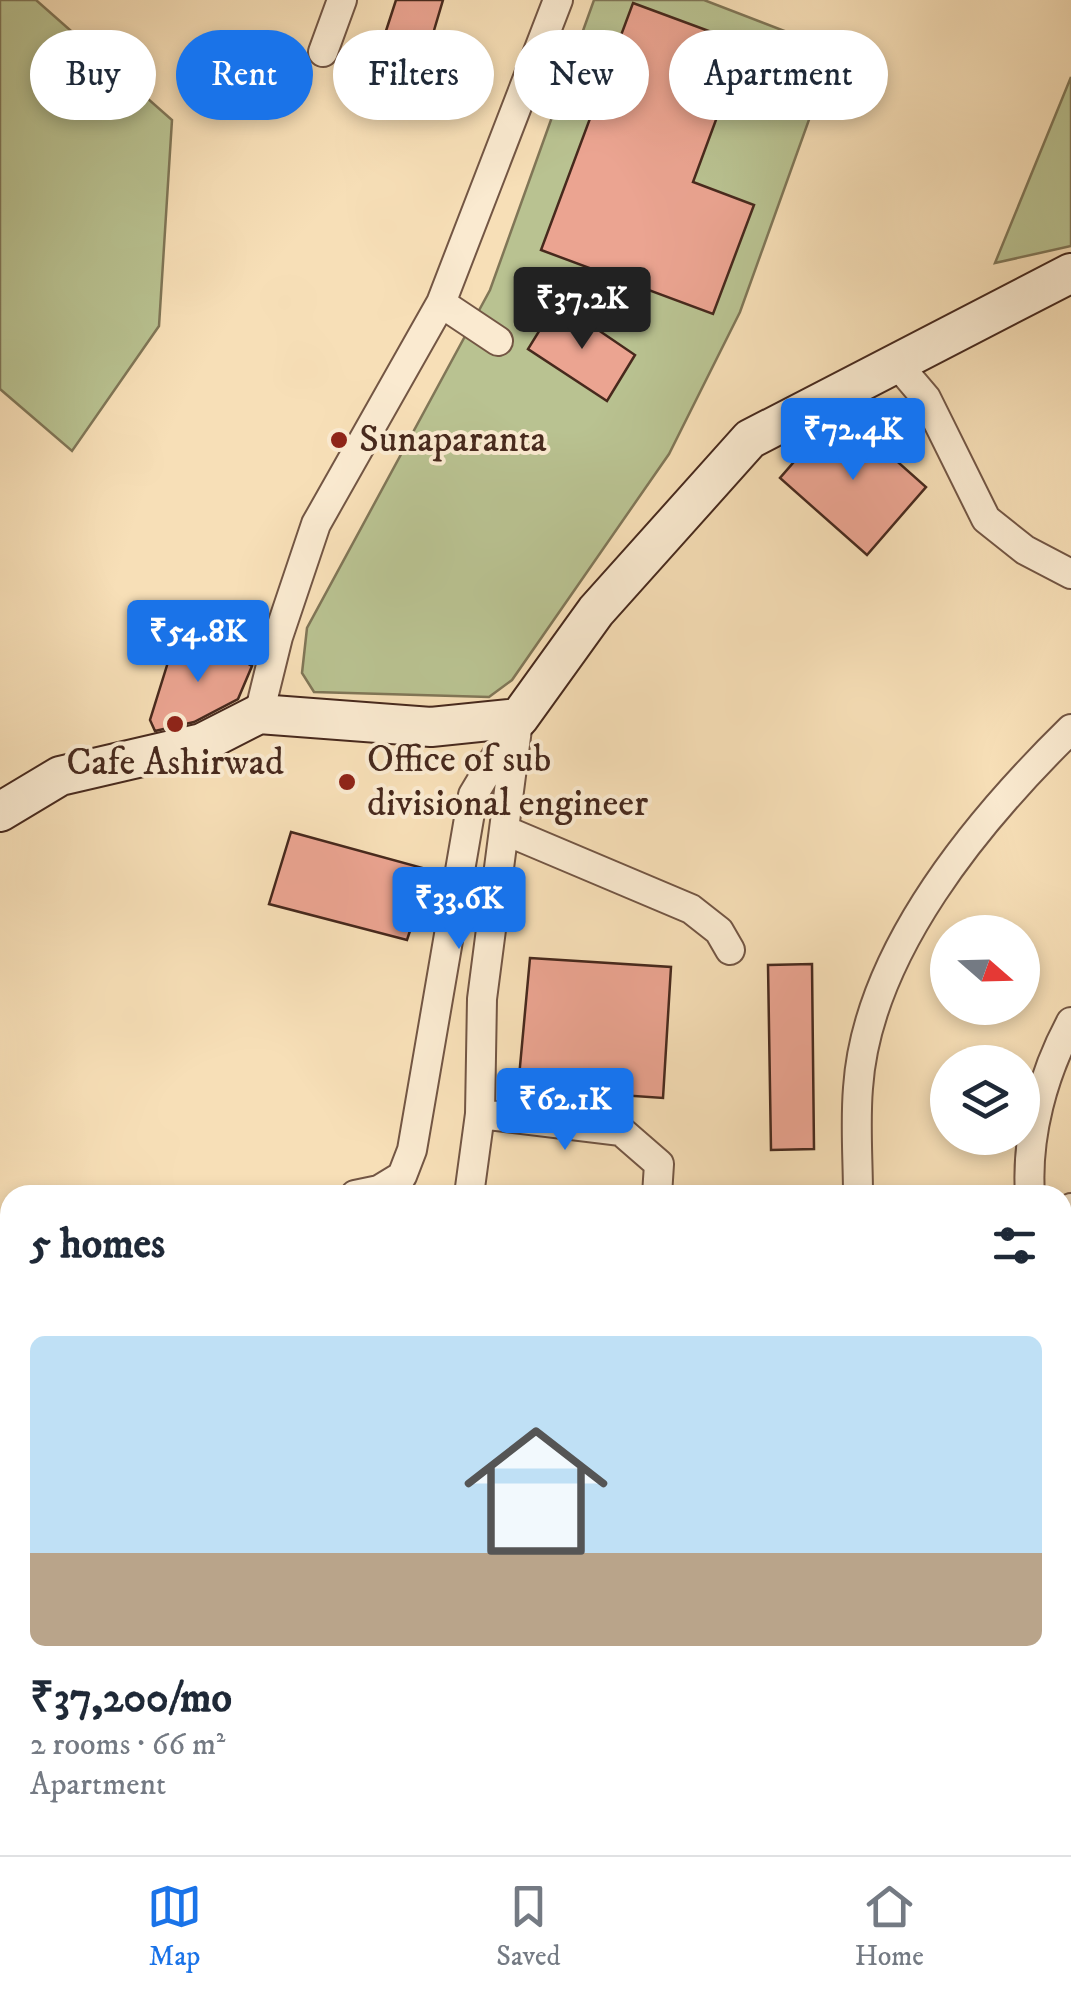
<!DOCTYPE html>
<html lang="en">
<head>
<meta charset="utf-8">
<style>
	:root { --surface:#fff; --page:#f6f6f7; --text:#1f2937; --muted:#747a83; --line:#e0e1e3; --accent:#1a73e8 }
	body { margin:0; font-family:"IM FELL DW Pica",serif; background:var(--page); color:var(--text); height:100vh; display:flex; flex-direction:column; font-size:38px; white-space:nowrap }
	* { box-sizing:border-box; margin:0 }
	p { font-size:32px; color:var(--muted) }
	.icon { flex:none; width:55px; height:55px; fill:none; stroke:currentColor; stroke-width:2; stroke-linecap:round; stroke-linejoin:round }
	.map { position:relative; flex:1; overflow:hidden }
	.panel { position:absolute; left:0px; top:1185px; width:1072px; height:670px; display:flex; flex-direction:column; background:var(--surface); border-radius:30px 30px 0 0; box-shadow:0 5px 15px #0003 }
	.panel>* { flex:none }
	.banner { position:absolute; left:30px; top:30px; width:1012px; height:90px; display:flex; gap:20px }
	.needle { width:65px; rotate:110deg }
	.buttons { position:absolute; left:930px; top:915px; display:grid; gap:20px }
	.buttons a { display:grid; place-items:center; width:110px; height:110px; border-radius:50%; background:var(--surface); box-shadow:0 5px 15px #0003; font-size:50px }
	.price { position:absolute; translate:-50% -85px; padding:0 22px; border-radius:10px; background:var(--accent); color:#fff; font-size:32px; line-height:65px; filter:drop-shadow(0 2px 5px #0008) }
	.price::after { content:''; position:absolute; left:50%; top:60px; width:30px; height:22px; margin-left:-15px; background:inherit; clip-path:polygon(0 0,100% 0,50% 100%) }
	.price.current { background:#222; color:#fff }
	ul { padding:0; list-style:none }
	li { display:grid; align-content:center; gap:20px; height:530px; padding:0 30px }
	li span { display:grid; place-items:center; height:310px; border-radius:15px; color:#555 }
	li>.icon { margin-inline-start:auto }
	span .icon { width:180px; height:180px; fill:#fffc; stroke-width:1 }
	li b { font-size:42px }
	h2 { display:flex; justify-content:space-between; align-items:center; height:120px; padding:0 30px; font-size:42px }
	.pill { padding:0 35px; border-radius:45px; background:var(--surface); box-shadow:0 5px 15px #0003; font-size:35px; line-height:90px }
	.pill.current { background:var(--accent); color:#fff }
	.tab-bar { display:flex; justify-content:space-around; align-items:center; height:140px; border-top:2px solid var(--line); background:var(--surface); font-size:28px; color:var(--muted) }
	.tab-bar a { display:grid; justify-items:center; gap:5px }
	.tab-bar .current { color:var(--accent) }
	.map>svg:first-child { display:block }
	.green { fill:#b9c291; stroke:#807657; stroke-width:2.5 }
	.building { fill:#eba491; stroke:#47291d; stroke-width:2.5 }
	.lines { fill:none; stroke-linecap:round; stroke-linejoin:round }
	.street-casing { stroke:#735644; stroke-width:32 }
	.secondary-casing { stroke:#47291d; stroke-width:42 }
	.street { stroke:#faead0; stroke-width:28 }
	.secondary { stroke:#faead0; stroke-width:38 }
	.poi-dot { fill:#8f2418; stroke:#faead0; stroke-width:4 }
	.labels { text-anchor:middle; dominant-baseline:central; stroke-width:8; stroke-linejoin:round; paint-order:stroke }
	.poi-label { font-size:38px; fill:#47291d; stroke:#faead0; text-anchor:start }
</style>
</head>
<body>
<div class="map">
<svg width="1071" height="1855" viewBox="0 0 1071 1855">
	<rect width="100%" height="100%" fill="#f7dfb7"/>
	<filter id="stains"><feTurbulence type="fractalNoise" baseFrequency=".002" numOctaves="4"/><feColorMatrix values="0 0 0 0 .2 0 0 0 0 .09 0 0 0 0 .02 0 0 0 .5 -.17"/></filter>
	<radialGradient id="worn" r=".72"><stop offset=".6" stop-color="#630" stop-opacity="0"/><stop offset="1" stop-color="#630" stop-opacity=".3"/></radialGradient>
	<path class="green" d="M0 0H36L172 120 159 326 72 451 0 389Z
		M594 0H704L834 50 740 312 669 454 512 680 489 697 314 692 302 673 307 628 490 290Z
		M1071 77V246L995 263Z
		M1071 1672V1855H964L968 1845H1062L1063 1673Z"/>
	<path class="building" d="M396 0H443L427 54 383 40Z
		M633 3 744 44 693 182 754 205 713 314 541 250Z
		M557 302 635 355 607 401 528 349Z
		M845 415 926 487 867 555 780 478 826 425Z
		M199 638 252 666 238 699 194 722 155 731 150 720 169 659Z
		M291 832 430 870 407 940 269 904Z
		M530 958 671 967 663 1098 518 1088Z
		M812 964 814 1149 771 1150 768 965Z"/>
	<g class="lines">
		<defs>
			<path id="street" d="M323 52 342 0
				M441 303 498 341
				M898 365 926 398 986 519 1025 550 1071 574
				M259 714 278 637 316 524 441 303 558 0
				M504 830 691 909 719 931 730 950
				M480 1114 621 1131 659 1164 657 1195
				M355 1195 379 1190 402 1176 412 1150 473 795 519 718
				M469 1195 480 1114 482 999 517 729
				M858 1195C858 1160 855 1124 858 1088 867 953 978 820 1071 729
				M1030 1195C1026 1136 1043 1074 1071 1022
				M1062 1212 1071 1208
				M0 1232H10
				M241 1845 269 1855
				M608 1845 609 1855
				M419 1855 423 1845
				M830 1855 835 1845"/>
			<path id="secondary" d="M0 812 60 776 202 743 259 714 431 727 519 718 596 611 750 439 1071 273"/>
		</defs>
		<use href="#street" class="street-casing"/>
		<use href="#secondary" class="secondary-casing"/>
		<use href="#street" class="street"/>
		<use href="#secondary" class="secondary"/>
	</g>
	<g class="poi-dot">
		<circle cx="339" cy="440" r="10"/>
		<circle cx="175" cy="724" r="10"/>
		<circle cx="347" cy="782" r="10"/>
	</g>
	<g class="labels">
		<g class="poi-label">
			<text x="359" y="440">Sunaparanta</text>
			<text x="367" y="760">Office of sub<tspan x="367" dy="44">divisional engineer</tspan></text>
			<text x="175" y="763" text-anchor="middle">Cafe Ashirwad</text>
		</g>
	</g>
	<rect width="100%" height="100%" filter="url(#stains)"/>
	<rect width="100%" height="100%" fill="url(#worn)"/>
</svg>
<div class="buttons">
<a><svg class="needle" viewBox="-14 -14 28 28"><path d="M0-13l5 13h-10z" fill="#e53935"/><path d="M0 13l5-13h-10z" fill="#747a83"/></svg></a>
<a><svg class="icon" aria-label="layers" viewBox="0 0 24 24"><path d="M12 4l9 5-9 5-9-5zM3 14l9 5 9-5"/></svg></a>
</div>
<b class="price current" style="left:582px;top:352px">₹37.2K</b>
<b class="price" style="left:853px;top:483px">₹72.4K</b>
<b class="price" style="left:198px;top:685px">₹54.8K</b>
<b class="price" style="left:459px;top:952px">₹33.6K</b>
<b class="price" style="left:565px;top:1153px">₹62.1K</b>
<div class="banner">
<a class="pill">Buy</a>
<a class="pill current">Rent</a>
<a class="pill">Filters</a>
<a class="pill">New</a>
<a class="pill">Apartment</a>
</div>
<section class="panel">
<h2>5 homes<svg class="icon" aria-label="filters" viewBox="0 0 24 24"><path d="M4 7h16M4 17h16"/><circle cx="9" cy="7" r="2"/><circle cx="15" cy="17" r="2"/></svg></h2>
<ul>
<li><span style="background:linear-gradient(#bfe0f5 70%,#b9a48a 0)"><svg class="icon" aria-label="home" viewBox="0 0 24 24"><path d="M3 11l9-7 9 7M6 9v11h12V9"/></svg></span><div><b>₹37,200/mo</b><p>2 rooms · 66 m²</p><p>Apartment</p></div></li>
</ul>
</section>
</div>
<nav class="tab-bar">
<a class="current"><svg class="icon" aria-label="map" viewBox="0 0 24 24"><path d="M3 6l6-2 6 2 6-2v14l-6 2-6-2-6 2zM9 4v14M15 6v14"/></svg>Map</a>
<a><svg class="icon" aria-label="saved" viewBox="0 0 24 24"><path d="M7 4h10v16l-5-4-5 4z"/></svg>Saved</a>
<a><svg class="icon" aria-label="home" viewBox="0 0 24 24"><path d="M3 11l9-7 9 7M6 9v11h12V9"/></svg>Home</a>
</nav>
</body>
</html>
